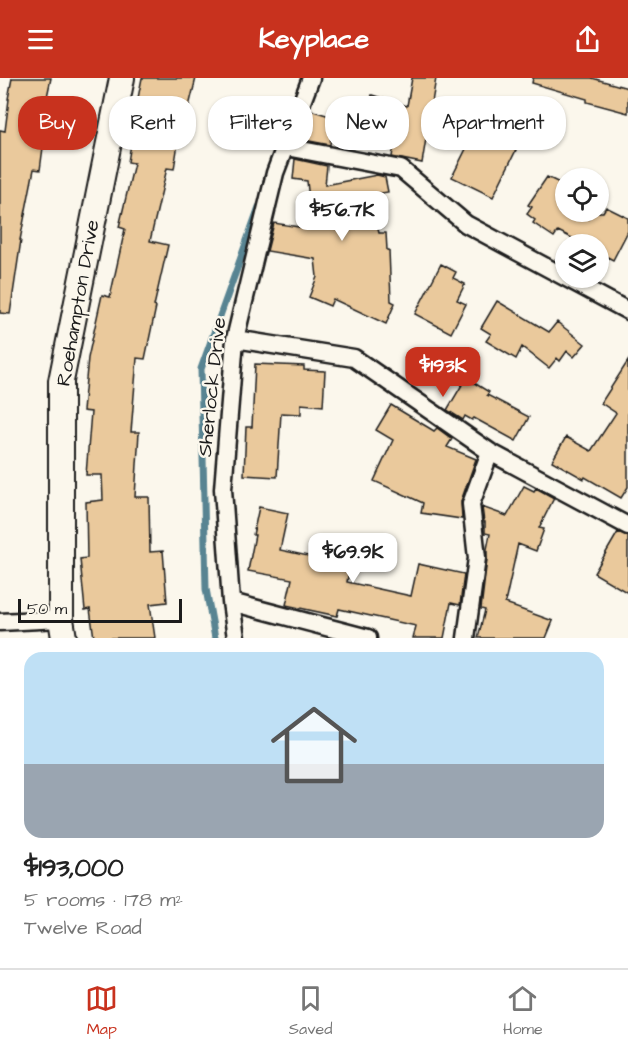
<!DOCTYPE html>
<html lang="en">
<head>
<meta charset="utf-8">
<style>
	:root { --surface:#fff; --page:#f6f6f6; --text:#222; --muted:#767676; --line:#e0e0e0; --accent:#c8321e }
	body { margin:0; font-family:"Architects Daughter",sans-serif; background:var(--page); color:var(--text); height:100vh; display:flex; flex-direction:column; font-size:22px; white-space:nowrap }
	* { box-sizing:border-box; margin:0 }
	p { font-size:20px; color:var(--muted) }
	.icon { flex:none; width:33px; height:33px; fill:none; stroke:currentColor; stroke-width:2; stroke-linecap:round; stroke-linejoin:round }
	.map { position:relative; height:560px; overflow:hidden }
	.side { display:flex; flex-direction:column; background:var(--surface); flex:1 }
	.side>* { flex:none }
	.guide { position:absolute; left:18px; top:18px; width:592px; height:54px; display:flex; gap:12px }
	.tools { position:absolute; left:555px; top:90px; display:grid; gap:12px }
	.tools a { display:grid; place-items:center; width:54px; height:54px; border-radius:50%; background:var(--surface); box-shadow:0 2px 4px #0004; font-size:30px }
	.scale { position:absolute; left:18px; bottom:15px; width:164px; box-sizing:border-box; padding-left:6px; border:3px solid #1c1c1c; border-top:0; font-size:16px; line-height:21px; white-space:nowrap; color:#1c1c1c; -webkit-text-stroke:4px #fbf7ec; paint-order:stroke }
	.price { position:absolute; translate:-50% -51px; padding:0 14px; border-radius:12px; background:#fff; color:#222; font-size:20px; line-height:39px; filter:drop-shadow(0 2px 3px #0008) }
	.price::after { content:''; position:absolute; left:50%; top:36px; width:18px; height:14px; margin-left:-9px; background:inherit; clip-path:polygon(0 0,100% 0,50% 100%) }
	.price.current { background:var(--accent); color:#fff }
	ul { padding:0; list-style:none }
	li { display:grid; align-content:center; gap:12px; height:318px; padding:0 24px }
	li+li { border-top:2px solid var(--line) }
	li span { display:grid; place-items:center; height:186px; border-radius:18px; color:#555 }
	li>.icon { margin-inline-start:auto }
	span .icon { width:108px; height:108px; fill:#fffc; stroke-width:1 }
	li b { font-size:26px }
	.chip { padding:0 21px; border-radius:24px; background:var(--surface); box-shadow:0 2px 4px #0004; font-size:21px; line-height:54px }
	.chip.current { background:var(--accent); color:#fff }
	header { display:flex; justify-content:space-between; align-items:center; height:78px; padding:0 24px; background:var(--accent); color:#fff; font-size:27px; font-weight:700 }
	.tabs { display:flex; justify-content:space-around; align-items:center; height:84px; border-top:2px solid var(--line); background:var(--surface); font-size:16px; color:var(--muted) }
	.tabs a { display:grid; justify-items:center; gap:3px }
	.tabs .current { color:var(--accent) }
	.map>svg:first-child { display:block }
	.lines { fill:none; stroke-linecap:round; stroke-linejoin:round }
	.stream { stroke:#588492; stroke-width:7 }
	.building { fill:#eac99c; stroke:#1c1c1c; stroke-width:1.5 }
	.street-casing { stroke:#1c1c1c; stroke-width:21 }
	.secondary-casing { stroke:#1c1c1c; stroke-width:28 }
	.street { stroke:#fbf7ec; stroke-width:16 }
	.secondary { stroke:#fbf7ec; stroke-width:24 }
	.labels { text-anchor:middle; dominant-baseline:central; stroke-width:5; stroke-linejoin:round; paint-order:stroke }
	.street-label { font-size:20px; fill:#1c1c1c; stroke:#fbf7ec }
</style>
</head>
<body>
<header><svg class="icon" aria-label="menu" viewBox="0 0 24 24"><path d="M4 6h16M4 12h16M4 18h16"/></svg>Keyplace<svg class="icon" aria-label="share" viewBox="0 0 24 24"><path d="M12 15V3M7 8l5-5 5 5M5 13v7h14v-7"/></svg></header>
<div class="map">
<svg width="628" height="560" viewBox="0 0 628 560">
	<rect width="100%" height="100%" fill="#fbf7ec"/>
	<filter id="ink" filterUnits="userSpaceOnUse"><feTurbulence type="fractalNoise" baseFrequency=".0167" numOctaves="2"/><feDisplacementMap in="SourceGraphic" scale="12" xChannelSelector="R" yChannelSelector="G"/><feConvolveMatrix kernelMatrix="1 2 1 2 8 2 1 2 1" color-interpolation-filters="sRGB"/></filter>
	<g filter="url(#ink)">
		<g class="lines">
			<path class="stream" d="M215 560 206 511 201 291 259 129"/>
		</g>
		<path class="building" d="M12 0H51L41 47H46L40 92 34 91 20 162H21L10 236 0 235V52L5 53 9 21H8Z
			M142 0H196L186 41 182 40 174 91 167 90 150 163 168 167 154 228 156 229 145 281 137 280 131 354H139L135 419H149L150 474 163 473 167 524 150 526 155 560H94L90 531 85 532 80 481 87 480 86 424 103 422 102 397H86L91 334 83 333 88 280 102 217 110 219 125 151 119 149 134 85 128 84 137 30H136Z
			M412 0H436L422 85 392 79 396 53 364 44 372 17 407 28Z
			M533 0H592L628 10V35L587 24V21L532 5Z
			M310 32 333 39 330 67 299 61Z
			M475 53 516 72 493 119 452 99Z
			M295 81 327 88 325 107 377 97 385 99 388 114 369 117 379 155H386L387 172H389L391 223 395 225 386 246 333 221 330 228 309 219 317 199 315 181 267 173 274 145 312 151 307 103 293 101Z
			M547 99 566 108V134H578L589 141 593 134H603L606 129 628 140V153L613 182 598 174V166H584L558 153 554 159 533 145 535 142 527 136 532 129 528 127Z
			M441 186 456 194 453 200 465 206 457 222 466 226 451 255 415 236Z
			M497 223 549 254 557 244 585 266 574 279 567 273 560 283 557 280 549 290 522 269 516 281 486 263 491 256 481 250Z
			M628 283V409L621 420 585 399 584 401 552 383 566 359 591 373 616 335 601 325Z
			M255 286 304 288V292L325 293 323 328 301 326V336L281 335 277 399 244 397 246 349H252Z
			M466 300 489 314 487 317 529 339 516 363 474 340 472 342 465 338 463 342 447 332Z
			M391 327 434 353 437 350 452 361 447 369 476 381 461 423 462 441 421 435 423 425 374 403 393 362 376 352Z
			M524 408 534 413 536 410 554 420 539 450 544 451 536 473 518 466 505 525 514 528V529L553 543 546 560H478L485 532 481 531 487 481V471L490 456 485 455V444H484L482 429 507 438Z
			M259 429 288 435 280 472 350 487 347 504 411 518 418 486 464 496 460 527 451 525 444 560H413L416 548 339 531 337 538 286 527 292 501 248 493 255 457H253Z
			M618 454 628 458V515L594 495Z"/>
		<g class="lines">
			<defs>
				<path id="street" d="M286 69 401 91 466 146 628 233
					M235 261 354 280 490 374 628 448
					M231 524 368 560
					M0 544 61 541
					M236 560 231 524 223 411 235 261 275 95 311 0
					M466 560 477 480 471 426 490 374"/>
				<path id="secondary" d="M64 560 61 541V303L122 0"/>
			</defs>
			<use href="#street" class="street-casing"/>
			<use href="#secondary" class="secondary-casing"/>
			<use href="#street" class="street"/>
			<use href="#secondary" class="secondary"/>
		</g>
	</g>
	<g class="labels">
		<g class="street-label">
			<text transform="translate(78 225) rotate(-80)">Roehampton Drive</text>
			<text transform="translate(212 309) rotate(-84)">Sherlock Drive</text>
		</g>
	</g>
</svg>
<div class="tools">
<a><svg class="icon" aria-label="locate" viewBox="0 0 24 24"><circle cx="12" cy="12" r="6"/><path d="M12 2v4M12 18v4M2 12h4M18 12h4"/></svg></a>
<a><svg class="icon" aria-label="layers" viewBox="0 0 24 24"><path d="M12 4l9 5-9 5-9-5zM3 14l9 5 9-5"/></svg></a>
</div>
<div class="scale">50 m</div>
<b class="price" style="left:342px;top:164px">$56.7K</b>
<b class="price current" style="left:443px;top:320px">$193K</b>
<b class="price" style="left:353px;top:506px">$69.9K</b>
<div class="guide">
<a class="chip current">Buy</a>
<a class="chip">Rent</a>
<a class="chip">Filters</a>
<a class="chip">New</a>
<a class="chip">Apartment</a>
</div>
</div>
<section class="side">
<ul>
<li><span style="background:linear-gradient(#bfe0f5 60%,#9aa5b1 0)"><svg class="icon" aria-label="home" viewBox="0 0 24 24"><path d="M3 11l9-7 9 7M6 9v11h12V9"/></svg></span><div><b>$193,000</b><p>5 rooms · 178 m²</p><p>Twelve Road</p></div></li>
</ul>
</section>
<nav class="tabs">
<a class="current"><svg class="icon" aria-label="map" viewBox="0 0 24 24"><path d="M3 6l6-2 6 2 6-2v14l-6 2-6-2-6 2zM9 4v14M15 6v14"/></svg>Map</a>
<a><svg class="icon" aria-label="saved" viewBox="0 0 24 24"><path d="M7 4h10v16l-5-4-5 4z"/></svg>Saved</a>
<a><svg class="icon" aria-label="home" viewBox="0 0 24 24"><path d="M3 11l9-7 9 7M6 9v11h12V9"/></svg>Home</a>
</nav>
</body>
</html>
